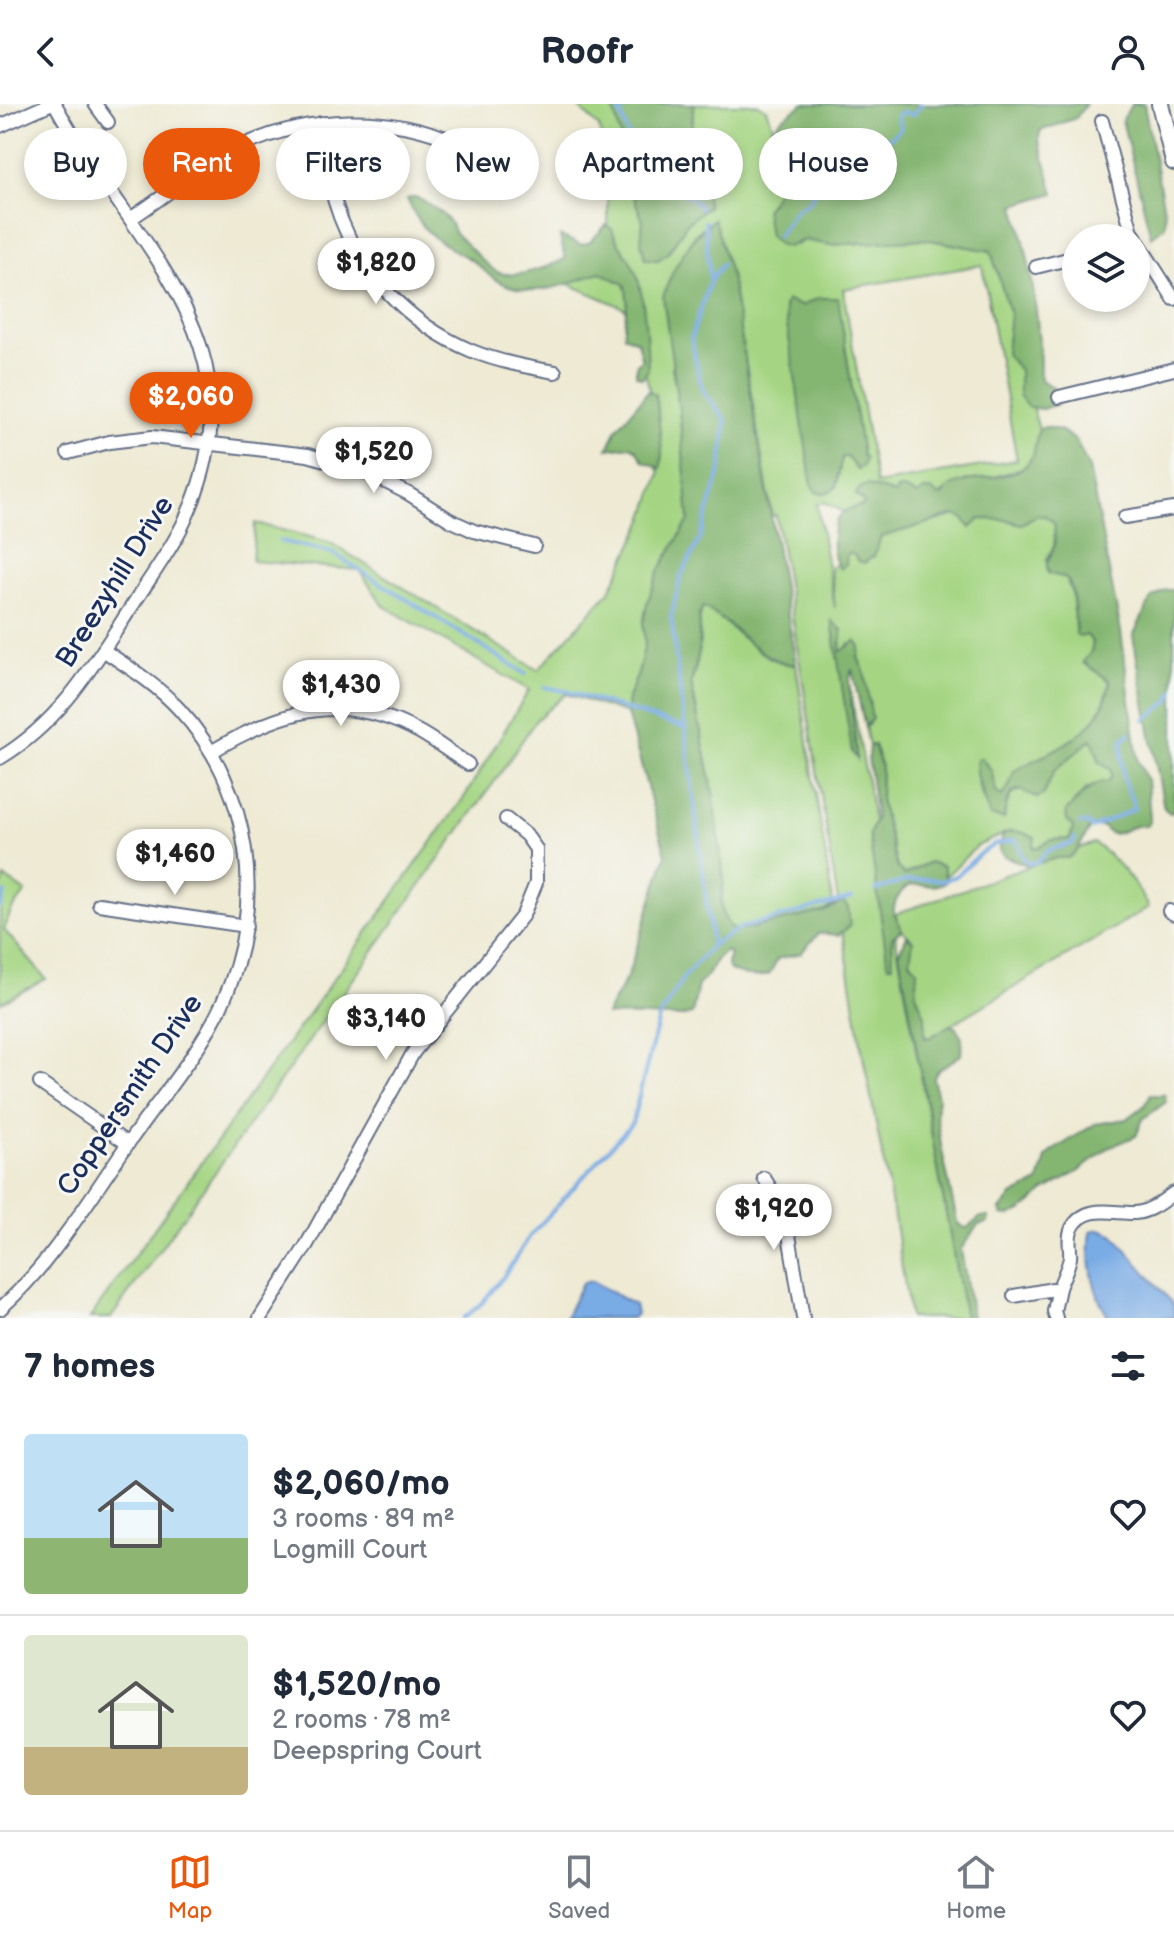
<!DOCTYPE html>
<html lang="en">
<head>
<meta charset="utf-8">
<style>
	:root { --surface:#fff; --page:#f2f2f3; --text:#1f2937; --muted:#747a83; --line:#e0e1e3; --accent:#ea580c }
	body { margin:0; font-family:"Balsamiq Sans",sans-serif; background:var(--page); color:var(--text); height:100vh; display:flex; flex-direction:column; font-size:30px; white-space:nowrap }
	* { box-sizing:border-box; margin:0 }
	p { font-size:26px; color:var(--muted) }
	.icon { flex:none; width:44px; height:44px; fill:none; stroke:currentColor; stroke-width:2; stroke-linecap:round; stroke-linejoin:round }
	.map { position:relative; height:1214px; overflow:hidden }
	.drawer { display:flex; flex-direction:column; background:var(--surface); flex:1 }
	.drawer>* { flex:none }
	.guide { position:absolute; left:24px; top:24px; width:1126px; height:72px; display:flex; gap:16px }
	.buttons { position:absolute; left:1062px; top:120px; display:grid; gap:16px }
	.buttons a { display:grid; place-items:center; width:88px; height:88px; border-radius:50%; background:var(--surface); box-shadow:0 4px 12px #0003; font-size:40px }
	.price { position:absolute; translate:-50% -68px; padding:0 18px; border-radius:28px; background:#fff; color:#222; font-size:26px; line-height:52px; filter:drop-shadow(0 2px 4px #0008) }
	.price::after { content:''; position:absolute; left:50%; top:48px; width:24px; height:18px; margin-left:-12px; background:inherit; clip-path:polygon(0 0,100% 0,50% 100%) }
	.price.on { background:var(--accent); color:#fff }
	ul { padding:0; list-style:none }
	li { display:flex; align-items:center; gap:24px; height:200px; padding:0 24px }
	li+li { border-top:2px solid var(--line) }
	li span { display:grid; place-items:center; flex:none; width:224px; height:160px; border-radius:8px; color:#555 }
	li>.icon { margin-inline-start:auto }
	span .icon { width:96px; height:96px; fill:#fffc; stroke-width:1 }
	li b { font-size:34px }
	h2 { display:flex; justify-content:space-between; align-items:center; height:96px; padding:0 24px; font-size:34px }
	.pill { padding:0 28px; border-radius:36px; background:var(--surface); box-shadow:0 4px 12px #0003; font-size:28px; line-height:72px }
	.pill.on { background:var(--accent); color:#fff }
	header { display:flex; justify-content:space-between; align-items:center; height:104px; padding:0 24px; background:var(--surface); font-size:36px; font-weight:700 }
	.menu { display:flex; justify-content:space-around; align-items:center; height:112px; border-top:2px solid var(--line); background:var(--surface); font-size:22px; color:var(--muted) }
	.menu a { display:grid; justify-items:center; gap:4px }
	.menu .on { color:var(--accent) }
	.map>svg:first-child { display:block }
	.green { fill:#a5d583; stroke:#608270; stroke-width:2; fill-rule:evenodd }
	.forest { fill:#84b671; stroke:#507268; stroke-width:2 }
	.water { fill:#79abe5; stroke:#4a6da2; stroke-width:2 }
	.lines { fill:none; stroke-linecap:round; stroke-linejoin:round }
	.stream { stroke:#79abe5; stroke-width:4 }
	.street-casing { stroke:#657087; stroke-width:16 }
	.secondary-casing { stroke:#657087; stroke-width:20 }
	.street { stroke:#fff; stroke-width:12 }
	.secondary { stroke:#fff; stroke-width:16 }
	.labels { text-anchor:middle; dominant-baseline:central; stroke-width:6; stroke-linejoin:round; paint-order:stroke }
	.street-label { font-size:28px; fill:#1b2f5e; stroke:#f6f6f2 }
</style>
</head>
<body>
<header><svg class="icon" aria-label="back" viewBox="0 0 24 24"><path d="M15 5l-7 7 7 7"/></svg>Roofr<svg class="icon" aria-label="person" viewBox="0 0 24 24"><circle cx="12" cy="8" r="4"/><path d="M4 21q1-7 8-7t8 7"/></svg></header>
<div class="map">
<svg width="1174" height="1214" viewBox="0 0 1174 1214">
	<rect width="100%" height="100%" fill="#f6f6f2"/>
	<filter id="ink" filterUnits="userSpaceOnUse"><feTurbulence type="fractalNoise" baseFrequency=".0125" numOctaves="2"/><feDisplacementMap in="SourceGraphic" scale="16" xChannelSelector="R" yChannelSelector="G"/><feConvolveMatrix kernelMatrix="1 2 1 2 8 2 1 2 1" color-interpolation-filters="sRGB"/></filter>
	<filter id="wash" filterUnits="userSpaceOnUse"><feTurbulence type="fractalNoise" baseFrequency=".006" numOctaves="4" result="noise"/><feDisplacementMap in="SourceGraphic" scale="32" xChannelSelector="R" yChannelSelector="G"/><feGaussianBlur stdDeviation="1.8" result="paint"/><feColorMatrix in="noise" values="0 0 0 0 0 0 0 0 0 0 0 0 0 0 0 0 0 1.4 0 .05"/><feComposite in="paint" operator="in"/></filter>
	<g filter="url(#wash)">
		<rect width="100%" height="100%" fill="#eeead4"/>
		<path class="green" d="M575 0H612L628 59 631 86 643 117 642 124 668 149 687 119 708 102C701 70 688 33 694 0H758L766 5 773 22 770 29 771 41 780 77 776 92 796 141 804 136 831 141 924 135 991 147 1010 210 1006 250 1019 266 1028 303 1033 306 1039 325 1035 349 1025 363 983 377 966 376 938 392 895 390 866 381 857 387 856 391 865 399 860 404 844 408 824 398 817 400 835 504 831 464 836 460 840 464 847 450H853L865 457 874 452 881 433 955 411 964 414 966 419 980 415H1007L1016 420 1024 419 1035 411 1049 413 1056 421 1054 442 1047 455V468L1066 474 1072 490 1076 530 1087 531 1093 539 1091 548 1083 559 1110 577C1100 633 1058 642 1015 667L1009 682 1002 692 996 688C994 674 991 664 981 654 969 669 984 696 990 712H1005V704L1011 691 1054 667 1092 634 1100 659 1111 665 1112 672 1108 677 1086 685 1067 707V716L1073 722 1070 735 1051 736 1039 743 1033 744 1011 727 977 742 945 773 943 762 929 758 904 771 897 763 880 695 881 663 874 641 869 642 865 623 869 620 864 567 858 554 860 545 849 540 843 547 965 1214H910L893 1107 862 947 776 411 772 412 731 173 713 116 694 131 684 151 672 264 679 305 690 416 659 467 643 520 645 539 638 570 628 594 627 610 566 590 536 616 502 667 111 1214H90L465 692 529 586 384 502 359 466 252 457 255 419 329 438 538 566 610 487 644 416 660 368 631 330 650 287 629 206 550 172 608 132V55L599 23ZM982 161 1017 356 876 380 843 185ZM819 194H838L862 352 864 354 858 366 847 353H841L839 369 799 294 793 252 796 200 802 202Z
			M703 502C734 521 758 559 796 561L833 801 825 807 744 826 731 825 723 812 721 796 724 777 713 687 691 579C697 565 699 550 700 534 700 522 698 513 703 502Z
			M1094 739C1118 756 1134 778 1149 803L929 934 925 933V912L917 896 910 857 911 834 901 826 895 810Z
			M5 774 26 788 11 807 4 826 46 875 0 899V787Z"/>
		<path class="forest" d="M612 0H694C688 33 701 70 708 102L687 119 668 149 658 156 645 155 641 137 643 117 631 86 628 59Z
			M803 0H1086L1076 14 1040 27 1039 36 1054 89 1015 101C1030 156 1040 213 1040 271L1042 277 1053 283 1057 300 1042 305 1028 303 1019 291V266L1006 250 1010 210 991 147 924 135 831 141 804 136 788 143 780 141 769 132 765 105C793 73 770 65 770 29L780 16Z
			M1132 0H1144L1165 111V121L1151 133 1122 16Z
			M416 93C431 102 449 110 454 128 463 136 487 163 497 168 515 176 548 163 565 155L560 132 581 141 590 138 606 121 612 125C616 140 627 149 634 164 645 189 647 238 648 266L642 274 636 271V261L642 255 637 237 624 231C622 213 632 201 624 180L600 168C567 180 533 197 498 177 487 171 479 160 468 154 436 137 422 129 407 95Z
			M714 115 731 173 796 561C757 558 736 519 703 503L699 511V548L691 580 713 687 724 777 721 796 723 811 731 825 744 826 825 807 843 798 848 803 850 822 838 831 819 829 801 849 777 855 770 870C755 875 743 872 730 866L727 860 730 850 726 847C712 855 711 871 698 881L692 910 680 913 606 911 628 871 666 751 627 610 628 594 638 570 645 539 643 520 647 499 659 467 689 416 679 305 663 193C673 162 689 135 714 115Z
			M819 194H838L862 352 865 354 863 362 857 366 847 353H842L836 383 827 389H817L812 382 784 202 787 197 802 202Z
			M648 287 655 290 657 298 662 348 661 364 643 357 636 345 630 342 608 345 616 326Z
			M1046 323 1062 327 1076 337 1089 364 1121 528 1138 657 1147 676 1150 716 1147 721C1142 722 1137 721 1133 723 1119 727 1115 736 1103 723L1091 722 1077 747 1068 754H1057L1029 762 1004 752 999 745 1003 730C1015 725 1024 728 1035 734L1033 744 1039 743 1051 736 1070 735 1073 723 1067 716 1066 707C1082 694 1087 680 1108 677L1112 672 1111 665 1100 659 1092 635 1054 667 1044 690 1037 694C1033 692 1021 686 1019 686 1007 686 1005 707 1004 715L990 712 976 669 977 655 981 654 991 666 996 688 1002 692 1009 682 1014 667C1055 644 1104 630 1110 577L1083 558 1091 548 1093 539 1087 531 1080 533 1076 530C1076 519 1074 485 1068 477 1064 472 1055 471 1049 470 1043 457 1051 455 1054 443 1056 435 1053 429 1055 421 1043 404 1035 413 1021 420L1007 416 980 415 971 424 963 414 955 411 881 433 874 452 864 459 858 457 853 450H847L846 460 840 465C830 451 829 417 845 407 851 403 858 404 864 401V398L856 391 861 383 866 381 895 390 897 386 903 385 917 391 924 386H931L938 392 943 391C951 368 1007 381 1027 360 1037 350 1034 337 1039 325Z
			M1166 486H1174V708L1170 709 1164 704 1133 532 1151 495Z
			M832 517 842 526 840 548 856 537 860 542 858 554 864 567 872 615 865 623 852 565 849 578 857 655 852 648Z
			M874 641 881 663 880 695 897 763 905 771 929 758 943 762 946 778C930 788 912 772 900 790 896 796 893 801 894 808 896 814 900 820 901 826L892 834 893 861H888L869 731 876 713 868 653 869 642Z
			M907 832 913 837 910 857 917 865 916 889 925 912V933L929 934 950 921 957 924 962 934 961 951 937 967 933 975 938 993 936 1009 941 1042 957 1118 962 1123 967 1124 981 1113H989L988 1119 978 1121 961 1145 972 1214H965L899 848Z
			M1151 990 1159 992 1164 990 1166 998 1143 1015 1136 1032 1108 1044 1079 1067 1043 1088 1022 1107 1009 1112 1002 1111 1000 1106 1012 1092 1039 1078 1046 1054 1054 1046 1095 1020 1127 1015 1144 1002Z"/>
		<path class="water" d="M1100 1125 1113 1130 1174 1201V1214H1109C1093 1189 1087 1157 1091 1127Z
			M592 1177 634 1201 636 1210 632 1214H565L582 1179Z"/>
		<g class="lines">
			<path class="stream" d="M631 0 620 9 636 50C654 59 652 63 665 75 676 86 691 91 701 104
				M777 133 796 105 810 98 811 93 824 76 817 67 824 62 835 71 842 69 844 64 840 51 843 44H849L855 56 861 55C870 41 890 38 901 24L897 11 903 8 913 11 921 0
				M710 177 722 160
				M280 437 331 448 526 570
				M545 583 569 588 685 624
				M1145 616 1170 596 1174 587
				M1080 720 1086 719 1092 724 1134 705C1133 695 1128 689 1125 679 1121 666 1122 650 1122 637L1130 629
				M876 786 905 777 928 775 942 777 956 772 982 748 996 740 1015 736C1022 744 1018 749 1028 759H1037L1047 747 1073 739 1075 734
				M0 803 5 789
				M712 841 740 824 852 794
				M464 1214 482 1199 504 1172 530 1132 632 1019 659 914 684 873 712 841 671 513 681 472 700 435 721 365 726 317 702 285 691 234 710 177 705 118"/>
		</g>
	</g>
	<g filter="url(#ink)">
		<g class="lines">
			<defs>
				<path id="street" d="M95 0 108 18
					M1102 17 1132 128 1136 134
					M321 19C325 45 327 72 335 98 355 165 408 220 472 247 499 258 527 263 555 268
					M0 22 50 0
					M130 115C165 92 200 63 238 44 307 11 388 8 458 39 481 49 501 64 522 77
					M1136 135 1174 195
					M1036 163 1076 153
					M1059 293 1174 265
					M68 349 109 338 152 333 308 351 368 369 409 390 450 416 474 427 534 442
					M1125 413 1174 405
					M211 648C281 606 344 586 421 629 437 638 452 650 468 660
					M0 654C62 617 95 558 134 499 151 472 172 445 185 416 268 237 132 142 55 0
					M99 800 246 822
					M1169 807 1174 810
					M40 979 128 1040
					M764 1074 785 1107 803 1214
					M1059 1184C1062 1175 1068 1164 1070 1154 1071 1144 1067 1134 1072 1124 1086 1099 1114 1110 1135 1109 1150 1108 1162 1097 1174 1089
					M1014 1192 1059 1184 1054 1207 1056 1214
					M0 1205C52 1159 89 1095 129 1038 160 994 201 947 223 898 267 801 252 684 179 605 157 581 130 564 103 546
					M260 1214 306 1142 413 949 523 811 536 779V745L526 731 506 715"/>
				<path id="secondary" d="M1160 0 1174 58"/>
			</defs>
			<use href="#street" class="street-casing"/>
			<use href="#secondary" class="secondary-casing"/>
			<use href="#street" class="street"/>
			<use href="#secondary" class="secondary"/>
		</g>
	</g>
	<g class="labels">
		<g class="street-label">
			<text transform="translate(115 478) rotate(-58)">Breezyhill Drive</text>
			<text transform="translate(130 991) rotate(-56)">Coppersmith Drive</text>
		</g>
	</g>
</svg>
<div class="buttons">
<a><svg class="icon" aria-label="layers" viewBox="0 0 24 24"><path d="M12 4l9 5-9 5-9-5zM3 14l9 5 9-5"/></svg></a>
</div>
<b class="price" style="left:376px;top:202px">$1,820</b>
<b class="price on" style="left:191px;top:336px">$2,060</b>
<b class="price" style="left:374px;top:391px">$1,520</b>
<b class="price" style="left:341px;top:624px">$1,430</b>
<b class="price" style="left:175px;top:793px">$1,460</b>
<b class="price" style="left:386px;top:958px">$3,140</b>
<b class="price" style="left:774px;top:1148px">$1,920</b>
<div class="guide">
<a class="pill">Buy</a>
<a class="pill on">Rent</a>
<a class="pill">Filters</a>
<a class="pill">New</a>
<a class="pill">Apartment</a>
<a class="pill">House</a>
</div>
</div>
<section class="drawer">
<h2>7 homes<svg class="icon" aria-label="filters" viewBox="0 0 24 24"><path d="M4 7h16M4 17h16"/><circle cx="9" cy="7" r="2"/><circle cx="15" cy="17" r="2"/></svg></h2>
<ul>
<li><span style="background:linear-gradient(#bfe0f5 65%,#8fb573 0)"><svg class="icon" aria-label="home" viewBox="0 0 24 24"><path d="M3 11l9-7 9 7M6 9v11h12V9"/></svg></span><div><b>$2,060/mo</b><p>3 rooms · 89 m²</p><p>Logmill Court</p></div><svg class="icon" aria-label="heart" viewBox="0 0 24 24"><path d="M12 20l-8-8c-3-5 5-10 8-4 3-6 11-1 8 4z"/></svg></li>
<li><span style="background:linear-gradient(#dfe7d0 70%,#c2b280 0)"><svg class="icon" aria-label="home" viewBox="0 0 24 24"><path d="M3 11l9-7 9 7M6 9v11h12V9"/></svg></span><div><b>$1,520/mo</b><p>2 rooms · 78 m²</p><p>Deepspring Court</p></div><svg class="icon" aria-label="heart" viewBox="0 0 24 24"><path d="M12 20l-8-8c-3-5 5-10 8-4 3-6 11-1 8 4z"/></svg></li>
</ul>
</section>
<nav class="menu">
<a class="on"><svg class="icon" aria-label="map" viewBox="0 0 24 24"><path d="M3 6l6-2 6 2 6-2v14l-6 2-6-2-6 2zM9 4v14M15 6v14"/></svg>Map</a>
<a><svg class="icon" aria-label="saved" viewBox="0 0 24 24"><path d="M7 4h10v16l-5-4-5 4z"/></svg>Saved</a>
<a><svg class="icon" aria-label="home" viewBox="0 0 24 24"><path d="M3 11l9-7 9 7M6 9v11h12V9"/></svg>Home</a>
</nav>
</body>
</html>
